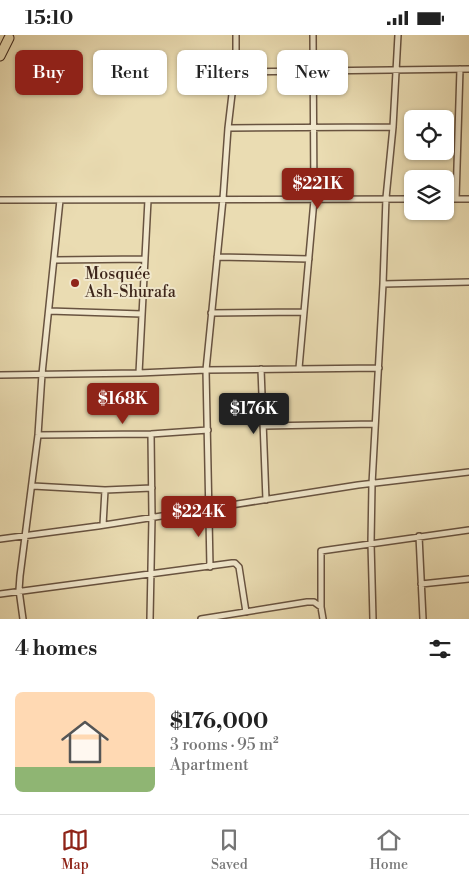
<!DOCTYPE html>
<html lang="en">
<head>
<meta charset="utf-8">
<style>
	:root { --surface:#fff; --page:#f2f2f2; --text:#222; --muted:#767676; --line:#e0e0e0; --accent:#8f2418 }
	body { margin:0; font-family:"Libre Bodoni",serif; background:var(--page); color:var(--text); height:100vh; display:flex; flex-direction:column; font-size:19px; white-space:nowrap }
	* { box-sizing:border-box; margin:0 }
	p { font-size:16px; color:var(--muted) }
	.icon { flex:none; width:28px; height:28px; fill:none; stroke:currentColor; stroke-width:2; stroke-linecap:round; stroke-linejoin:round }
	.map { position:relative; height:584px; overflow:hidden }
	.sheet { display:flex; flex-direction:column; background:var(--surface); flex:1 }
	.sheet>* { flex:none }
	.guide { position:absolute; left:15px; top:15px; width:440px; height:45px; display:flex; gap:10px }
	.tools { position:absolute; left:404px; top:75px; display:grid; gap:10px }
	.tools a { display:grid; place-items:center; width:50px; height:50px; border-radius:8px; background:var(--surface); box-shadow:0 1px 4px #0004; font-size:25px }
	.price { position:absolute; translate:-50% -42px; padding:0 11px; border-radius:5px; background:var(--accent); color:#fff; font-size:16px; line-height:32px; filter:drop-shadow(0 1px 2px #0008) }
	.price::after { content:''; position:absolute; left:50%; top:30px; width:15px; height:11px; margin-left:-8px; background:inherit; clip-path:polygon(0 0,100% 0,50% 100%) }
	.price.selected { background:#222; color:#fff }
	ul { padding:0; list-style:none }
	li { display:flex; align-items:center; gap:15px; height:125px; padding:0 15px }
	li span { display:grid; place-items:center; flex:none; width:140px; height:100px; border-radius:8px; color:#555 }
	li>.icon { margin-inline-start:auto }
	span .icon { width:60px; height:60px; fill:#fffc; stroke-width:1 }
	li b { font-size:21px }
	h2 { display:flex; justify-content:space-between; align-items:center; height:60px; padding:0 15px; font-size:21px }
	.pill { padding:0 18px; border-radius:8px; background:var(--surface); box-shadow:0 1px 4px #0004; font-size:18px; line-height:45px }
	.pill.selected { background:var(--accent); color:#fff }
	.status { display:flex; justify-content:space-between; align-items:center; height:35px; padding:0 25px; background:var(--surface); direction:ltr }
	.status svg { height:14px; fill:currentColor }
	.tabs { display:flex; justify-content:space-around; align-items:center; height:70px; border-top:1px solid var(--line); background:var(--surface); font-size:14px; color:var(--muted) }
	.tabs a { display:grid; justify-items:center; gap:2px }
	.tabs .selected { color:var(--accent) }
	.map>svg:first-child { display:block }
	.lines { fill:none; stroke-linecap:round; stroke-linejoin:round }
	.street-casing { stroke:#685340; stroke-width:8 }
	.highway-casing { stroke:#3d251a; stroke-width:11 }
	.street { stroke:#f1e8cd; stroke-width:5 }
	.highway { stroke:#eadcb2; stroke-width:9 }
	.poi-dot { fill:#8f2418; stroke:#f1e8cd; stroke-width:2 }
	.labels { text-anchor:middle; dominant-baseline:central; stroke-width:4; stroke-linejoin:round; paint-order:stroke }
	.poi-label { font-size:16px; fill:#3d251a; stroke:#f1e8cd; text-anchor:start }
</style>
</head>
<body>
<div class="status"><b>15:10</b><svg viewBox="0 0 49 12"><path d="M0 12V9h3v3zM5 12V6h3v6zM10 12V3h3v9zM15 12V0h3v12zM26 1h20v11H26zM47 4h2v5h-2z"/></svg></div>
<div class="map">
<svg width="469" height="584" viewBox="0 0 469 584">
	<rect width="100%" height="100%" fill="#eadcb2"/>
	<filter id="stains"><feTurbulence type="fractalNoise" baseFrequency=".004" numOctaves="4"/><feColorMatrix values="0 0 0 0 .2 0 0 0 0 .09 0 0 0 0 .02 0 0 0 .5 -.17"/></filter>
	<radialGradient id="worn" r=".72"><stop offset=".6" stop-color="#630" stop-opacity="0"/><stop offset="1" stop-color="#630" stop-opacity=".3"/></radialGradient>
	<g class="lines">
		<defs>
			<path id="street" d="M234 37 469 34
				M228 93 393 92
				M445 164H469
				M456 164 460 34
				M0 165 412 164
				M217 222 309 224
				M55 225 145 224
				M383 249 469 247
				M49 276 142 279
				M211 278 303 277
				M299 333 314 165 313 0
				M261 334 266 465
				M139 338 148 165
				M0 340 139 338 206 335 379 333
				M263 391 375 389
				M38 400 151 399 208 395
				M33 451 105 455 152 453
				M103 490 105 455
				M419 501 423 584
				M0 504 98 491 358 450 469 437
				M210 532 206 335 223 164 228 93 236 25V0
				M421 549 469 544
				M0 559 232 528H235L239 532 246 577
				M321 572V516L469 495
				M23 584 19 555 20 541 38 400 42 339 60 165
				M150 584 152 482 151 399
				M201 584 307 567H314L321 572 323 584
				M373 584 371 508 372 449 383 249 386 163 393 92 398 0"/>
			<path id="highway" d="M0 21 9 3"/>
		</defs>
		<use href="#street" class="street-casing"/>
		<use href="#highway" class="highway-casing"/>
		<use href="#street" class="street"/>
		<use href="#highway" class="highway"/>
	</g>
	<circle class="poi-dot" cx="75" cy="248" r="5"/>
	<g class="labels">
		<g class="poi-label">
			<text x="85" y="239">Mosquée<tspan x="85" dy="18">Ash-Shurafa</tspan></text>
		</g>
	</g>
	<rect width="100%" height="100%" filter="url(#stains)"/>
	<rect width="100%" height="100%" fill="url(#worn)"/>
</svg>
<div class="tools">
<a><svg class="icon" aria-label="locate" viewBox="0 0 24 24"><circle cx="12" cy="12" r="6"/><path d="M12 2v4M12 18v4M2 12h4M18 12h4"/></svg></a>
<a><svg class="icon" aria-label="layers" viewBox="0 0 24 24"><path d="M12 4l9 5-9 5-9-5zM3 14l9 5 9-5"/></svg></a>
</div>
<b class="price" style="left:318px;top:175px">$221K</b>
<b class="price" style="left:123px;top:390px">$168K</b>
<b class="price selected" style="left:254px;top:400px">$176K</b>
<b class="price" style="left:199px;top:503px">$224K</b>
<div class="guide">
<a class="pill selected">Buy</a>
<a class="pill">Rent</a>
<a class="pill">Filters</a>
<a class="pill">New</a>
</div>
</div>
<section class="sheet">
<h2>4 homes<svg class="icon" aria-label="filters" viewBox="0 0 24 24"><path d="M4 7h16M4 17h16"/><circle cx="9" cy="7" r="2"/><circle cx="15" cy="17" r="2"/></svg></h2>
<ul>
<li><span style="background:linear-gradient(#ffd9b3 75%,#8fb573 0)"><svg class="icon" aria-label="home" viewBox="0 0 24 24"><path d="M3 11l9-7 9 7M6 9v11h12V9"/></svg></span><div><b>$176,000</b><p>3 rooms · 95 m²</p><p>Apartment</p></div></li>
</ul>
</section>
<nav class="tabs">
<a class="selected"><svg class="icon" aria-label="map" viewBox="0 0 24 24"><path d="M3 6l6-2 6 2 6-2v14l-6 2-6-2-6 2zM9 4v14M15 6v14"/></svg>Map</a>
<a><svg class="icon" aria-label="saved" viewBox="0 0 24 24"><path d="M7 4h10v16l-5-4-5 4z"/></svg>Saved</a>
<a><svg class="icon" aria-label="home" viewBox="0 0 24 24"><path d="M3 11l9-7 9 7M6 9v11h12V9"/></svg>Home</a>
</nav>
</body>
</html>
